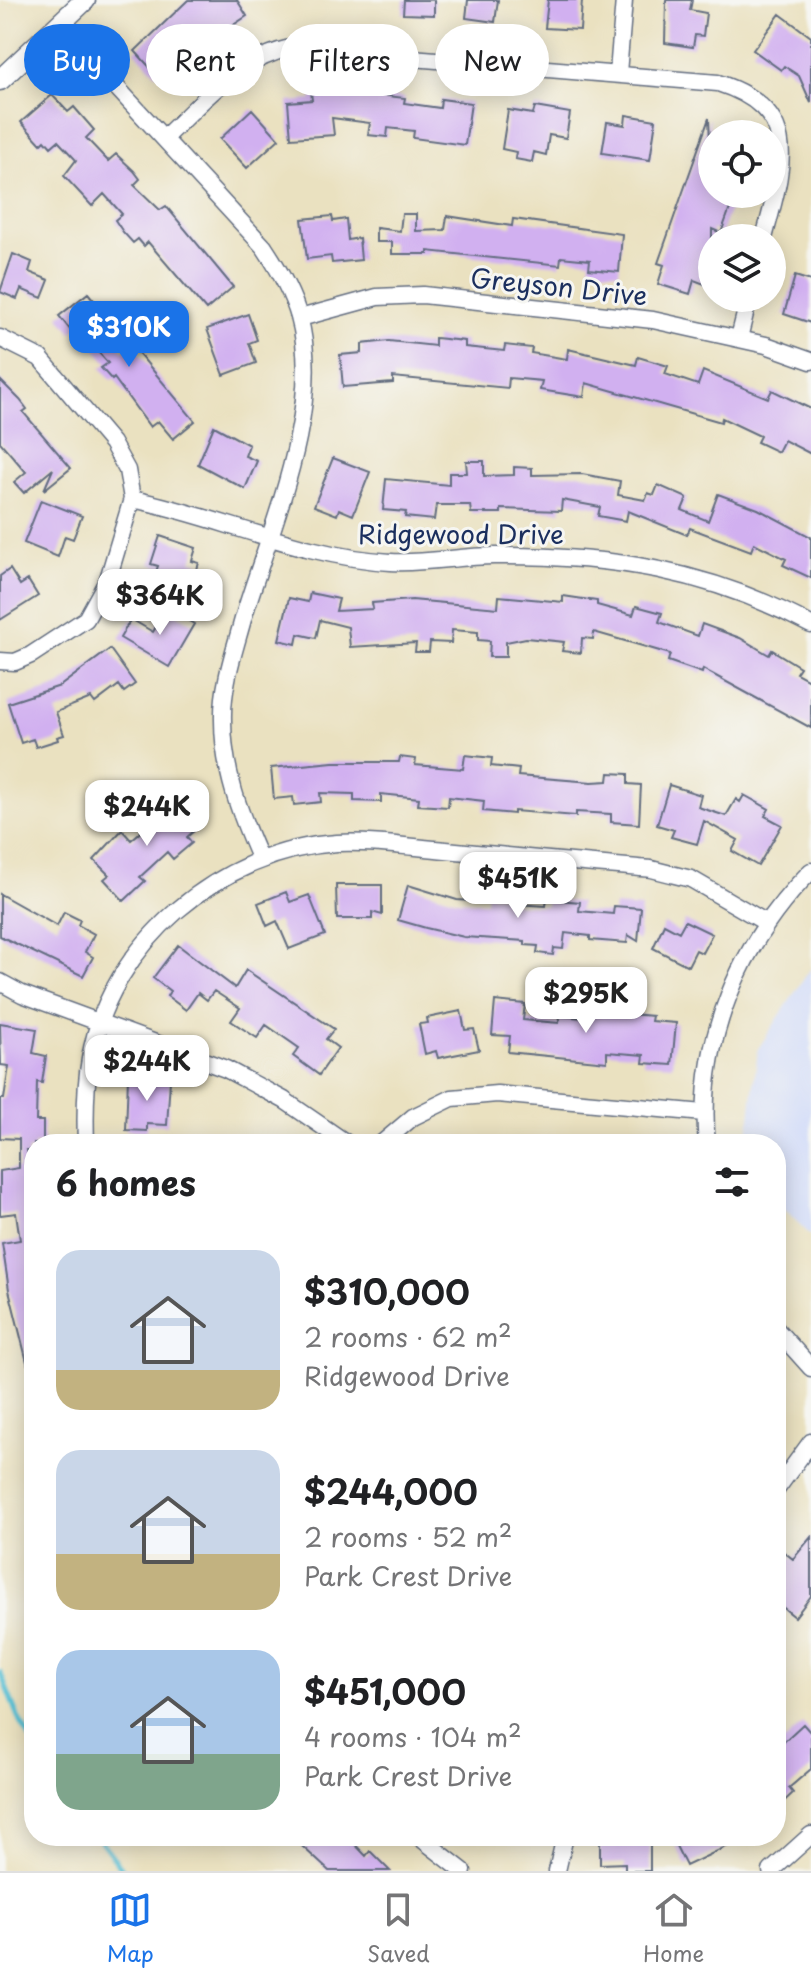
<!DOCTYPE html>
<html lang="en">
<head>
<meta charset="utf-8">
<style>
	:root { --surface:#fff; --page:#f6f6f6; --text:#202124; --muted:#757577; --line:#e0e0e0; --accent:#1a73e8 }
	body { margin:0; font-family:"Playpen Sans",sans-serif; background:var(--page); color:var(--text); height:100vh; display:flex; flex-direction:column; font-size:30px; white-space:nowrap }
	* { box-sizing:border-box; margin:0 }
	p { font-size:26px; color:var(--muted) }
	.icon { flex:none; width:44px; height:44px; fill:none; stroke:currentColor; stroke-width:2; stroke-linecap:round; stroke-linejoin:round }
	.map { position:relative; flex:1; overflow:hidden }
	.panel { position:absolute; left:24px; top:1134px; width:762px; height:712px; display:flex; flex-direction:column; background:var(--surface); border-radius:32px; box-shadow:0 4px 20px #0003 }
	.panel>* { flex:none }
	.hud { position:absolute; left:24px; top:24px; width:764px; height:72px; display:flex; gap:16px }
	.controls { position:absolute; left:698px; top:120px; display:grid; gap:16px }
	.controls a { display:grid; place-items:center; width:88px; height:88px; border-radius:50%; background:var(--surface); box-shadow:0 4px 20px #0003; font-size:40px }
	.price { position:absolute; translate:-50% -68px; padding:0 18px; border-radius:16px; background:#fff; color:#222; font-size:26px; line-height:52px; filter:drop-shadow(0 2px 4px #0008) }
	.price::after { content:''; position:absolute; left:50%; top:48px; width:24px; height:18px; margin-left:-12px; background:inherit; clip-path:polygon(0 0,100% 0,50% 100%) }
	.price.selected { background:var(--accent); color:#fff }
	ul { padding:0; list-style:none }
	li { display:flex; align-items:center; gap:24px; height:200px; padding:0 32px }
	li span { display:grid; place-items:center; flex:none; width:224px; height:160px; border-radius:24px; color:#555 }
	li>.icon { margin-inline-start:auto }
	span .icon { width:96px; height:96px; fill:#fffc; stroke-width:1 }
	li b { font-size:34px }
	h2 { display:flex; justify-content:space-between; align-items:center; height:96px; padding:0 32px; font-size:34px }
	.chip { padding:0 28px; border-radius:36px; background:var(--surface); box-shadow:0 4px 20px #0003; font-size:28px; line-height:72px }
	.chip.selected { background:var(--accent); color:#fff }
	.menu { display:flex; justify-content:space-around; align-items:center; height:112px; border-top:2px solid var(--line); background:var(--surface); font-size:22px; color:var(--muted) }
	.menu a { display:grid; justify-items:center; gap:4px }
	.menu .selected { color:var(--accent) }
	.map>svg:first-child { display:block }
	.built { fill:#d0daf9 }
	.lines { fill:none; stroke-linecap:round; stroke-linejoin:round }
	.stream { stroke:#58c1d5; stroke-width:5 }
	.building { fill:#d1b0f0 }
	.minor-casing { stroke:#636d80; stroke-width:19 }
	.tertiary-casing { stroke:#636d80; stroke-width:23 }
	.minor { stroke:#fff; stroke-width:16 }
	.tertiary { stroke:#fff; stroke-width:20 }
	.labels { text-anchor:middle; dominant-baseline:central; stroke-width:6; stroke-linejoin:round; paint-order:stroke }
	.street-label { font-size:26px; fill:#1b2f5e; stroke:#f6f6f2 }
</style>
</head>
<body>
<div class="map">
<svg width="811" height="1871" viewBox="0 0 811 1871">
	<rect width="100%" height="100%" fill="#f6f6f2"/>
	<filter id="ink" filterUnits="userSpaceOnUse"><feTurbulence type="fractalNoise" baseFrequency=".0125" numOctaves="2"/><feDisplacementMap in="SourceGraphic" scale="16" xChannelSelector="R" yChannelSelector="G"/><feConvolveMatrix kernelMatrix="1 2 1 2 8 2 1 2 1" color-interpolation-filters="sRGB"/></filter>
	<filter id="wash" filterUnits="userSpaceOnUse"><feTurbulence type="fractalNoise" baseFrequency=".006" numOctaves="4" result="noise"/><feDisplacementMap in="SourceGraphic" scale="32" xChannelSelector="R" yChannelSelector="G"/><feGaussianBlur stdDeviation="1.8" result="paint"/><feColorMatrix in="noise" values="0 0 0 0 0 0 0 0 0 0 0 0 0 0 0 0 0 1.4 0 .05"/><feComposite in="paint" operator="in"/></filter>
	<g filter="url(#wash)">
		<rect width="100%" height="100%" fill="#eae1c0"/>
		<path class="built" d="M811 968V1236L776 1200V1144H747L758 1049Z"/>
		<g class="lines">
			<path class="stream" d="M0 1672 18 1717 34 1745
				M97 1836 124 1871"/>
		</g>
		<g id="blocks">
			<path class="building" d="M188 0H237L247 16 221 33 218 28 191 46 195 50 175 67 170 61 156 74 135 51Z
				M404 0H434V15L403 14Z
				M468 0H498L495 22 466 18Z
				M548 0H582L580 30 545 28Z
				M666 0H692L690 10 706 13 703 36 695 35 693 47 665 43Z
				M780 14 811 37V103L799 76 784 66 781 70 753 50Z
				M337 90 405 98 404 103 440 108 441 99 471 103 465 145 413 138 414 131 388 128 387 137 368 135 370 123 332 118 334 135 291 138 288 102 312 100 311 92Z
				M52 95 68 112 74 107 94 130 86 138 108 161 116 154 134 171 140 179 134 185 160 210 166 206 233 287 206 310 148 242 144 246 138 239 133 243 123 232 115 220 122 214 104 194 92 206 64 176 76 160 58 141 51 147 45 140 41 144 21 122Z
				M535 107 570 113 566 138 549 135 546 155 534 152 532 162 515 159 516 152 502 149 508 110 533 114Z
				M252 109 279 139 247 168 220 139Z
				M626 115 656 120 650 160 602 153 607 122 625 125Z
				M709 118 712 194 733 200 721 233 712 229V268L707 285 694 280 690 294 658 284 664 265 658 263Z
				M402 214H416V231L445 230 447 216 512 226 513 219 622 234 619 272 589 269 590 260 561 257 560 265 428 251V254H392V242H376V228L400 231Z
				M332 216 333 221 346 219 348 240 359 238 361 260 332 263 331 256 307 259 302 219Z
				M13 254 32 262 29 272 49 280 42 298 21 289 17 299 0 292Z
				M795 276 811 281V323L784 314Z
				M88 293 110 320 103 326 123 351 131 344 195 421 173 439 158 421 150 427 114 378 112 380 101 368 108 363 77 328 72 332 59 316Z
				M248 314 257 340 249 343 256 363 224 375 207 329Z
				M435 338 465 341V347L504 351 505 345 532 348 531 353 567 359 568 349 636 365 638 357 668 366 665 374 698 385 703 371 768 398 772 390 811 409V454L784 440 778 452 757 442 760 436 722 418 721 422 586 383 584 397 540 390 542 381 509 378 508 388 393 377V383L343 387 340 355 362 353V344L389 341 435 346Z
				M0 380 20 400 27 409 23 412 71 468 44 490 53 469 24 493 14 482 26 472 0 442Z
				M214 426 249 445 245 456 257 461 245 489 198 464Z
				M333 458 370 472 353 515 339 509 337 515 314 506Z
				M466 461H484V476L514 475V467L532 468V475L582 474 620 481 618 495 645 500 648 493 654 495 658 485 687 498 682 510 708 521 718 494 758 509 811 537V578L783 565 786 559 754 543 751 551 690 528 687 535 628 511 626 521 598 516 600 507 562 500 561 511 501 509V513H471L470 505H436L434 520 405 517 406 512 383 510 386 479 449 485V473H467Z
				M41 500 82 516 73 539 65 536 58 557 24 543Z
				M160 536 196 548 192 561 199 563 194 578 185 575 179 594 152 584 158 566 151 564Z
				M10 569 20 585 28 580 38 596 0 620V576Z
				M310 593 339 599 336 611 373 609 372 603 412 600 498 608 499 596 563 602V596L597 601V605L633 615 636 606 662 613 659 622 698 636 702 624 740 638 769 655 772 650 800 667 796 673 811 681V728L703 669 702 673 668 661 670 654 594 632 593 639 582 638 581 653 562 651 564 642 526 638 506 642V657H489L490 641 478 640V632L452 630 451 643 430 642 429 652H415L416 643 350 647 348 627 320 620 316 638 298 634 296 644 279 640 289 598 308 602Z
				M167 608 194 624 169 667 120 638 131 619 153 632Z
				M110 649 135 684 124 692 119 685 95 703 91 698 56 712 64 735 57 737 58 740 36 747 33 739 21 743 8 703 60 686Z
				M465 755 492 758 491 766 519 769 518 776 592 782 608 781 609 773 628 774V784L641 785 639 824 611 822V814L576 812V816L514 811V814L483 811 484 801 449 797 448 807 418 805 419 798 381 794V802L354 801V794L320 793 321 802 294 805 293 797 274 799 271 768 333 762H399L400 757 416 759 415 765 463 769Z
				M669 785 701 795 698 807 726 816 736 799 740 802 744 795 769 809 765 816 782 825 758 866 732 851 738 840 704 821 697 844 671 837 674 830 657 825Z
				M181 798 203 823 187 837 192 843 173 859 167 852 140 877 145 881 124 901 104 879 109 875 94 860 122 830 131 840Z
				M336 885H382V915L372 912V919H337Z
				M408 885 457 900 486 902 487 894 516 897V904L546 906 547 899 580 902 579 911 613 914 614 906 641 908 638 941 628 935 627 943 590 940V936L565 933 563 949 554 948 553 955 537 953 538 946 525 945V941L464 937 426 928 398 920Z
				M286 892 290 902 309 895 325 935 289 949 277 921 267 926 258 903Z
				M0 894 57 926 64 912 80 920 78 925 94 934 85 952 93 957 83 976 0 936Z
				M685 921 712 934 702 953 696 950 688 966 653 948 664 924 679 932Z
				M178 945 235 988 246 970 334 1029 326 1039 338 1048 319 1075 293 1056 299 1048 266 1025 257 1038 231 1021 240 1008 214 991 207 1000 198 993 186 1010 167 996 170 991 153 978Z
				M495 1001 525 1004 523 1020 559 1023 560 1016 583 1018V1010L652 1016 651 1021 676 1023 672 1065 643 1063 644 1055 607 1052V1062L508 1052 510 1036 492 1035Z
				M461 1011 465 1030 474 1029 479 1050 438 1058 436 1051 425 1054 419 1024 428 1023 427 1018Z
				M0 1023 37 1029 33 1053 46 1056 42 1083 37 1082 36 1121H43V1144H34V1150H27L34 1185V1369L29 1370 9 1290 2 1243 20 1240 16 1213 0 1215V1171L19 1168V1139L0 1138V1099H4L9 1066 1 1065Z
				M128 1077 170 1080 167 1125 147 1124V1131L126 1130Z
				M811 1537V1596L795 1617 776 1602V1561L784 1552 793 1559Z
				M803 1724 811 1733V1769L789 1788 793 1793 776 1809V1749Z
				M291 1836H347L366 1856 370 1851 390 1871H329Z
				M600 1836H650V1871H625V1863L600 1864Z
				M671 1836H749L686 1866Z"/>
		</g>
	</g>
	<g filter="url(#ink)">
		<use href="#blocks" fill-opacity="0" stroke="#636d80" stroke-width="2"/>
		<g class="lines">
			<defs>
				<path id="minor" d="M59 25 264 247C278 268 292 292 299 317 325 409 269 531 243 619 234 652 222 686 223 720 223 771 240 814 260 860
					M618 73 624 0
					M165 137C203 101 237 60 290 48L718 83C805 111 782 169 764 238
					M300 318 377 297 423 295 653 320 766 345 811 361
					M0 338 40 358 112 443 127 470 132 499C219 516 301 557 391 562 425 564 460 556 494 556 609 555 709 570 811 625
					M739 338 749 298
					M0 661 15 662 31 655 86 619 108 579 132 499
					M0 982 22 994 226 1069 284 1100 348 1144
					M86 1144C85 1116 85 1087 90 1059 109 943 222 850 337 843 373 841 410 847 446 850 514 857 583 863 651 869L691 879 765 922
					M381 1144 413 1117 452 1098 497 1094 704 1113
					M707 1144C697 1042 740 942 811 871
					M776 1329 811 1368
					M776 1490 811 1442
					M418 1836 463 1871
					M557 1871 565 1836
					M771 1871 811 1835"/>
				<path id="tertiary" d="M0 80 85 0"/>
			</defs>
			<use href="#minor" class="minor-casing"/>
			<use href="#tertiary" class="tertiary-casing"/>
			<use href="#minor" class="minor"/>
			<use href="#tertiary" class="tertiary"/>
		</g>
	</g>
	<g class="labels">
		<g class="street-label">
			<text transform="translate(559 286) rotate(6)">Greyson Drive</text>
			<text x="461" y="533">Ridgewood Drive</text>
		</g>
	</g>
</svg>
<div class="controls">
<a><svg class="icon" aria-label="locate" viewBox="0 0 24 24"><circle cx="12" cy="12" r="6"/><path d="M12 2v4M12 18v4M2 12h4M18 12h4"/></svg></a>
<a><svg class="icon" aria-label="layers" viewBox="0 0 24 24"><path d="M12 4l9 5-9 5-9-5zM3 14l9 5 9-5"/></svg></a>
</div>
<b class="price selected" style="left:129px;top:369px">$310K</b>
<b class="price" style="left:160px;top:637px">$364K</b>
<b class="price" style="left:147px;top:848px">$244K</b>
<b class="price" style="left:518px;top:920px">$451K</b>
<b class="price" style="left:586px;top:1035px">$295K</b>
<b class="price" style="left:147px;top:1103px">$244K</b>
<div class="hud">
<a class="chip selected">Buy</a>
<a class="chip">Rent</a>
<a class="chip">Filters</a>
<a class="chip">New</a>
</div>
<section class="panel">
<h2>6 homes<svg class="icon" aria-label="filters" viewBox="0 0 24 24"><path d="M4 7h16M4 17h16"/><circle cx="9" cy="7" r="2"/><circle cx="15" cy="17" r="2"/></svg></h2>
<ul>
<li><span style="background:linear-gradient(#c9d6e8 75%,#c2b280 0)"><svg class="icon" aria-label="home" viewBox="0 0 24 24"><path d="M3 11l9-7 9 7M6 9v11h12V9"/></svg></span><div><b>$310,000</b><p>2 rooms · 62 m²</p><p>Ridgewood Drive</p></div></li>
<li><span style="background:linear-gradient(#c9d6e8 65%,#c2b280 0)"><svg class="icon" aria-label="home" viewBox="0 0 24 24"><path d="M3 11l9-7 9 7M6 9v11h12V9"/></svg></span><div><b>$244,000</b><p>2 rooms · 52 m²</p><p>Park Crest Drive</p></div></li>
<li><span style="background:linear-gradient(#a9c7e8 65%,#7fa58c 0)"><svg class="icon" aria-label="home" viewBox="0 0 24 24"><path d="M3 11l9-7 9 7M6 9v11h12V9"/></svg></span><div><b>$451,000</b><p>4 rooms · 104 m²</p><p>Park Crest Drive</p></div></li>
</ul>
</section>
</div>
<nav class="menu">
<a class="selected"><svg class="icon" aria-label="map" viewBox="0 0 24 24"><path d="M3 6l6-2 6 2 6-2v14l-6 2-6-2-6 2zM9 4v14M15 6v14"/></svg>Map</a>
<a><svg class="icon" aria-label="saved" viewBox="0 0 24 24"><path d="M7 4h10v16l-5-4-5 4z"/></svg>Saved</a>
<a><svg class="icon" aria-label="home" viewBox="0 0 24 24"><path d="M3 11l9-7 9 7M6 9v11h12V9"/></svg>Home</a>
</nav>
</body>
</html>
